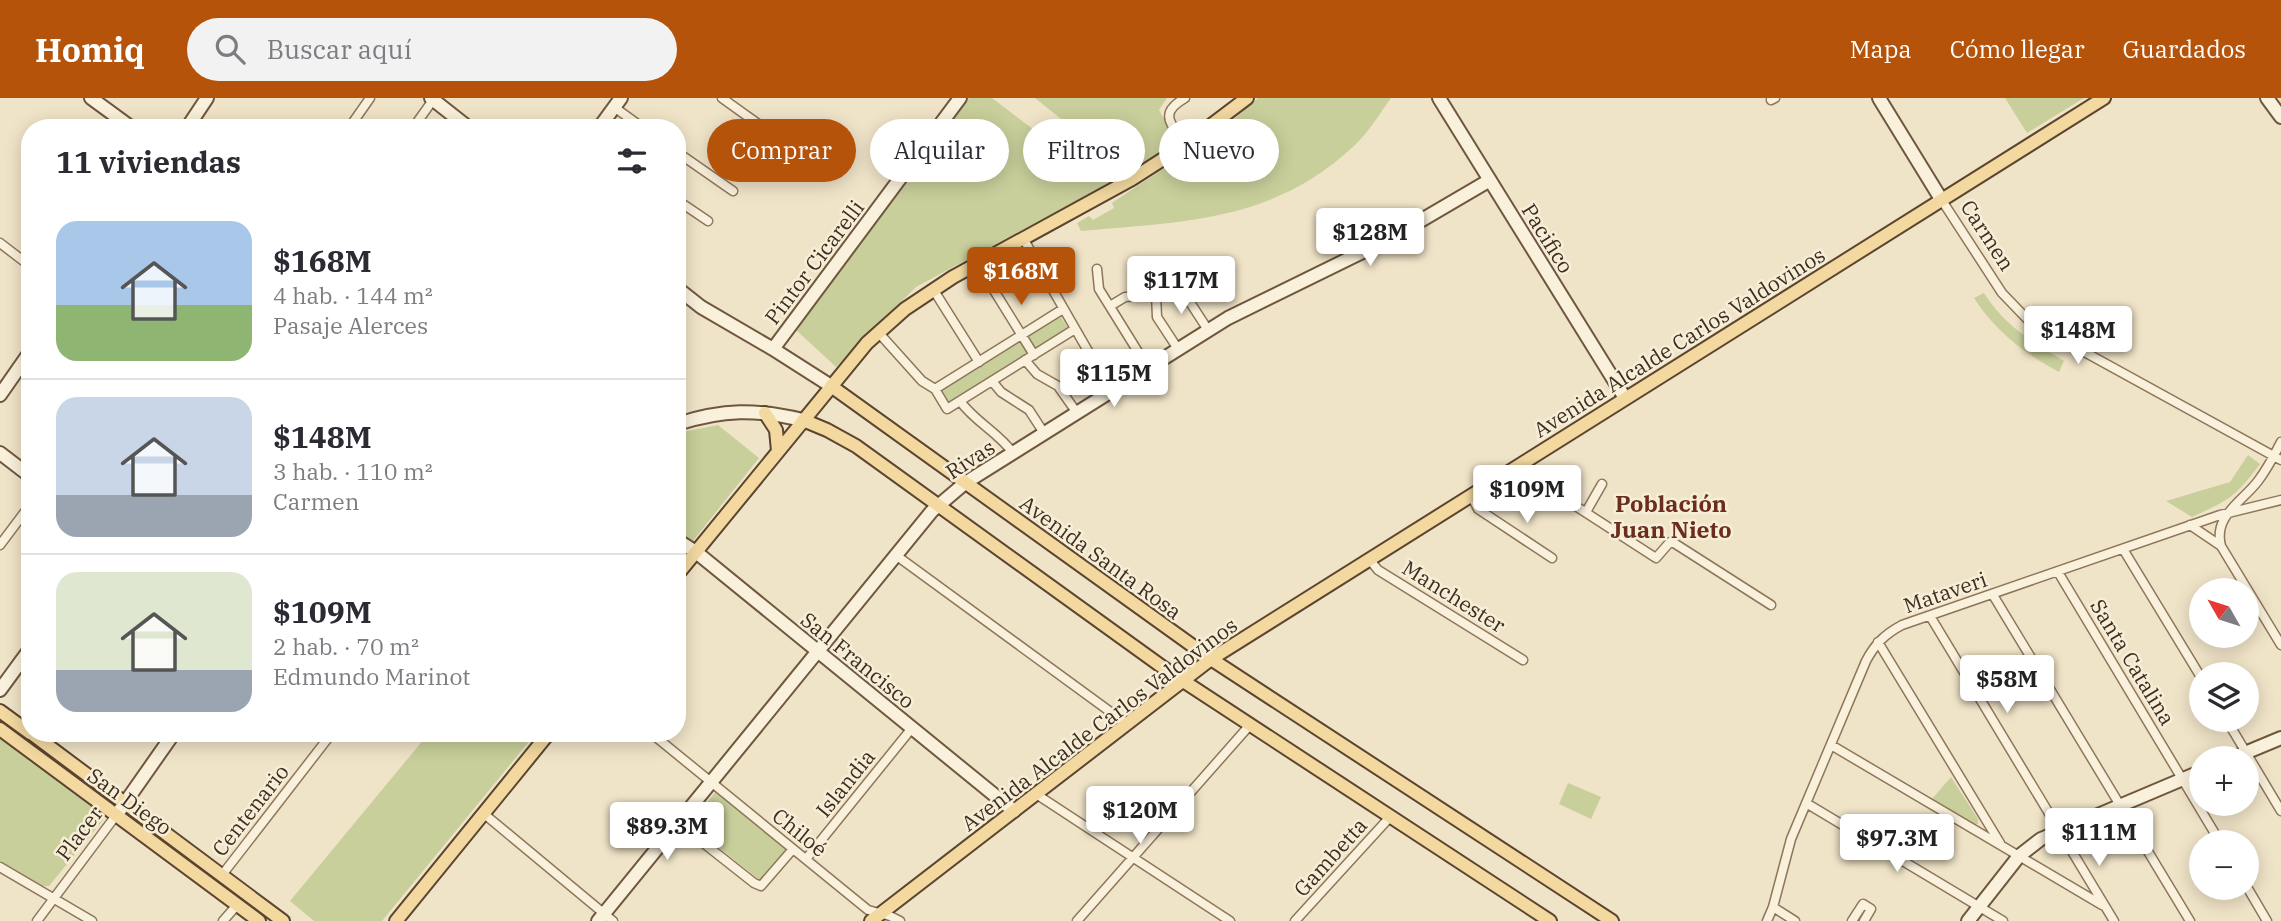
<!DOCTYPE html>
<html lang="es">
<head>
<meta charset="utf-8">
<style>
	:root { --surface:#fff; --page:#f2f2f3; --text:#2b2b33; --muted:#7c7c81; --line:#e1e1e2; --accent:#b45309 }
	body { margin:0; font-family:"IBM Plex Serif",serif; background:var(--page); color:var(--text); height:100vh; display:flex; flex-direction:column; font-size:26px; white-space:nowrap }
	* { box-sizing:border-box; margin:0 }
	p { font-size:23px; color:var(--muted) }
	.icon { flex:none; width:38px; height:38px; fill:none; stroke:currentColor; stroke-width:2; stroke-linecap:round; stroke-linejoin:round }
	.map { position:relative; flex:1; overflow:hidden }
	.details { position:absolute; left:21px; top:21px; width:665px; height:623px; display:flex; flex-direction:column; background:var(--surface); border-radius:28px; box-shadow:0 4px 18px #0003 }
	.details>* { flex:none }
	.hud { position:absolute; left:707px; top:21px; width:665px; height:63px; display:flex; gap:14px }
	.needle { width:46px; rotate:309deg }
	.buttons { position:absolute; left:2189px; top:480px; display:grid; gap:14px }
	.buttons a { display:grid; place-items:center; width:70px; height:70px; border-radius:50%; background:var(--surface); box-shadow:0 4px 18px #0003; font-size:35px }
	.price { position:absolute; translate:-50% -60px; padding:0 16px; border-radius:7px; background:#fff; color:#222; font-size:23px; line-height:46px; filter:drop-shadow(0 2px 4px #0008) }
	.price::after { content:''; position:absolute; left:50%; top:42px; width:21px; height:16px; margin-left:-10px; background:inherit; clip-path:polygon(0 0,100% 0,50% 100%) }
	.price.active { background:var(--accent); color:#fff }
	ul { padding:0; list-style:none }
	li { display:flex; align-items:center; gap:21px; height:175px; padding:0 35px }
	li+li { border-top:2px solid var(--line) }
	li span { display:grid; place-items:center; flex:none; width:196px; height:140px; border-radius:21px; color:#555 }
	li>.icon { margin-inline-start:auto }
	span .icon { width:84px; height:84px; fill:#fffc; stroke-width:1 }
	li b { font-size:30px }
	h2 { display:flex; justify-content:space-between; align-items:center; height:84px; padding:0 35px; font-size:30px }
	.chip { padding:0 24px; border-radius:32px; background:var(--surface); box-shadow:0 4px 18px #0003; font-size:24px; line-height:63px }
	.chip.active { background:var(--accent); color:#fff }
	header { display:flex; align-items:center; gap:42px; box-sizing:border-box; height:98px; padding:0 35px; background:var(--accent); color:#fff }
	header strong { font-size:33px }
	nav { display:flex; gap:38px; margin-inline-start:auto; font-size:24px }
	.search { width:490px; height:63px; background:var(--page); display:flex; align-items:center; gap:18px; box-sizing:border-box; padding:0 24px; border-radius:38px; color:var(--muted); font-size:26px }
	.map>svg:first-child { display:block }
	.green { fill:#c9cf9b }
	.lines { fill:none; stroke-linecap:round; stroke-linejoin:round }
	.street-casing { stroke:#8d765c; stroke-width:11 }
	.secondary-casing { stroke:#6f573f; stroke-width:16 }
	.primary-casing { stroke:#5b4430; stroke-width:16 }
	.street { stroke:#faf1dc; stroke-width:8 }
	.secondary { stroke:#faf1dc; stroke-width:12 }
	.primary { stroke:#f3d9a0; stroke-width:12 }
	.labels { text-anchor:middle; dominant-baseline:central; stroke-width:5; stroke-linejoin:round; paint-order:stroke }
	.street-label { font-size:21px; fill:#3d2e20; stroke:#f7eed8 }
	.neighbourhood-label { font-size:23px; font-weight:bold; fill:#6b2e1e; stroke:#f7eed8 }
</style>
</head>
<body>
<header>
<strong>Homiq</strong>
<div class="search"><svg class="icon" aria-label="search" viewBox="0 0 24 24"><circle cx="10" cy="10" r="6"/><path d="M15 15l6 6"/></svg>Buscar aquí</div>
<nav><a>Mapa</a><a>Cómo llegar</a><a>Guardados</a></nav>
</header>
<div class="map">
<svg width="2281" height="823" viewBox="0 0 2281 823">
	<rect width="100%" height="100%" fill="#f0e4c8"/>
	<path class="green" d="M969 0H992L1100 82 1115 64 1035 0H1167L1159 12 1177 43 1139 69 916 189 836 269 795 231Z
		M1258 0H1391C1380 15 1369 34 1355 47 1273 124 1187 123 1081 133L1077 125 1089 118 1093 122 1114 110 1112 105 1223 31Z
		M2005 0H2084L2027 35Z
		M1984 195C2003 226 2033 245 2064 263L2059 274C2025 256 1995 233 1974 200Z
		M1059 216 1070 233 948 309 937 292Z
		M718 327 759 360 677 463V335Z
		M2248 357 2260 366C2236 398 2230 402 2192 419L2166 403 2230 384Z
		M429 635H536L382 823H314L290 803Z
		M0 639 102 715 103 722 49 788H41L0 763Z
		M1951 679 1978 721V726H1972L1931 702Z
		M1568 685 1601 699 1591 721 1559 706Z
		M716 693 787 752 761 783 690 727Z"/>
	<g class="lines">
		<defs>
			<path id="street" d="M722 0 768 33
				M1185 0C1157 16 1172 26 1185 47
				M1771 2 1775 0
				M614 9 643 30
				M349 30 370 0
				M413 30 433 2
				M677 54 733 93
				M1941 101 2002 195 2030 224 2281 362
				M677 102 708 123
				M1023 140 1111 293
				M0 145 30 168
				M977 165 1034 257
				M1097 171 1099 191 1148 270
				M933 191 979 264
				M1156 197 1157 219 1178 251
				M1110 208 1125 199 1184 195 1208 232
				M878 234 922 283 935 291 947 311 1075 231
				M1025 262 1037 276 1058 288 1077 315
				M992 283 1001 294 1029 312 1044 335
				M935 291 1063 211
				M960 303C975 324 998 334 1013 355
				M1522 365 1529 378 1537 383 1656 460 1670 444 1674 445 1771 507
				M1471 397 1478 411 1552 460
				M1586 414 1602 386
				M2190 427 2221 448 2281 547
				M0 447 30 407
				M2221 448C2213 418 2242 404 2258 383 2267 371 2274 358 2281 344
				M2123 451 2202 581
				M897 458 1127 626
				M1369 461 1378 472 1523 562
				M2058 474 2220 744
				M1993 497 2190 823
				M1930 518 2114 823
				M1878 544 2000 745
				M2226 621 2281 713
				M651 635 868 812 890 818 900 823
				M1831 647 2102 807
				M1036 696 1230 823
				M1806 705 2003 823
				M483 715 613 823
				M678 725 754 785 761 788 793 751
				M806 761 912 630
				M0 769 92 823
				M222 777 332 635
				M2247 789 2267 823
				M1773 809 1795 823
				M37 823 117 716
				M223 823 238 806
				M1077 823 1249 628
				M1295 823 1390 719
				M1767 823 1773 809 1791 741 1866 563C1875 546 1885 536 1902 527L2220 417 2281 402
				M1852 823 1863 806 1871 811 1864 823"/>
			<path id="secondary" d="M91 0 132 30
				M431 0 469 30
				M1439 0 1625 300
				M1879 0 1941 101
				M2267 0 2281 19
				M187 30 207 0
				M599 30 621 0
				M677 190 701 209 773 251 831 288
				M773 251 960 0
				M0 297 30 254
				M677 326C724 311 755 311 803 322
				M0 355 30 378
				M677 442 696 454 1014 713
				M0 592 30 551
				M2233 660 2281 640
				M120 712 174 635
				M598 823 932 413 965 385 1228 220 1391 140 1490 82
				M1968 823 2019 758 2041 741 2202 673"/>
			<path id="primary" d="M831 288 1211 561 1612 823
				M765 315 776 332 778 353
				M803 322 827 332 856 348 1168 573 1550 823
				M677 477 867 245 905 211 953 179 1132 81 1185 47 1247 0
				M0 613 30 635
				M0 631 259 823
				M31 635 283 823
				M396 823 549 635
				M871 823 1211 561 2104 0"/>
		</defs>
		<use href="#street" class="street-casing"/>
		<use href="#secondary" class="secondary-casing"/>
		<use href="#primary" class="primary-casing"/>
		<use href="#street" class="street"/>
		<use href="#secondary" class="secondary"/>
		<use href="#primary" class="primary"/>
	</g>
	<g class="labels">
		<g class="street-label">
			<text transform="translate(1988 137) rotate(57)">Carmen</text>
			<text transform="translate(1548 140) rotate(58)">Pacifico</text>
			<text transform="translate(814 164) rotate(-53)">Pintor Cicarelli</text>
			<text transform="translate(1679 244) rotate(-32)">Avenida Alcalde Carlos Valdovinos</text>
			<text transform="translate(970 361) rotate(-33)">Rivas</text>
			<text transform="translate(1101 459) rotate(36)">Avenida Santa Rosa</text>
			<text transform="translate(1945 494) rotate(-19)">Mataveri</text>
			<text transform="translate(1454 498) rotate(32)">Manchester</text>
			<text transform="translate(858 562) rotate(39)">San Francisco</text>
			<text transform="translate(2133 564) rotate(59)">Santa Catalina</text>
			<text transform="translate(1099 626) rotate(-37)">Avenida Alcalde Carlos Valdovinos</text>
			<text transform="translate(845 685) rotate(-51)">Islandia</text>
			<text transform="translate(130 703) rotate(36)">San Diego</text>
			<text transform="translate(250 712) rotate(-52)">Centenario</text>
			<text transform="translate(800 734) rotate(39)">Chiloé</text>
			<text transform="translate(79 735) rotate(-53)">Placer</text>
			<text transform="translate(1330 759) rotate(-48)">Gambetta</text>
		</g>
		<g class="neighbourhood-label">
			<text x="1671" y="405">Población<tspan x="1671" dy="26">Juan Nieto</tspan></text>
		</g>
	</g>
</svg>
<div class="buttons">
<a><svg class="needle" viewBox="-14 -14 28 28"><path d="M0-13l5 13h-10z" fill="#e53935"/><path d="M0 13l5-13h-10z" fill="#7c7c81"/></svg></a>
<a><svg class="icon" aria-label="layers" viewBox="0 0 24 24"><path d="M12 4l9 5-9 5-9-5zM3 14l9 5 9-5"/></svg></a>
<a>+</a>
<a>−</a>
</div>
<b class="price" style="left:1370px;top:170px">$128M</b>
<b class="price active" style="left:1021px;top:209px">$168M</b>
<b class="price" style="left:1181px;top:218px">$117M</b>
<b class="price" style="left:2078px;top:268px">$148M</b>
<b class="price" style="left:1114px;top:311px">$115M</b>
<b class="price" style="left:1527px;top:427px">$109M</b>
<b class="price" style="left:2007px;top:617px">$58M</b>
<b class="price" style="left:1140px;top:748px">$120M</b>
<b class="price" style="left:667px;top:764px">$89.3M</b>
<b class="price" style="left:2099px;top:770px">$111M</b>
<b class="price" style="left:1897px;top:776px">$97.3M</b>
<div class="hud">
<a class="chip active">Comprar</a>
<a class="chip">Alquilar</a>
<a class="chip">Filtros</a>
<a class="chip">Nuevo</a>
</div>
<section class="details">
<h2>11 viviendas<svg class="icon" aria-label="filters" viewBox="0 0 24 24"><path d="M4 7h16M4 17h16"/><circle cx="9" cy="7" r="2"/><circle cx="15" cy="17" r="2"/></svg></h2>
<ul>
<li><span style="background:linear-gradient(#a9c7e8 60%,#8fb573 0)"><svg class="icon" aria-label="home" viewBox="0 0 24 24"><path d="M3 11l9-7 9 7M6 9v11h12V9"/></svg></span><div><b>$168M</b><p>4 hab. · 144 m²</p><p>Pasaje Alerces</p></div></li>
<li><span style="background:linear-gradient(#c9d6e8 70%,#9aa5b1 0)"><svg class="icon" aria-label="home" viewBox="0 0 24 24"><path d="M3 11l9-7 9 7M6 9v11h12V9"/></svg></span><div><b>$148M</b><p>3 hab. · 110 m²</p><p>Carmen</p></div></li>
<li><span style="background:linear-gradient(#dfe7d0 70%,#9aa5b1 0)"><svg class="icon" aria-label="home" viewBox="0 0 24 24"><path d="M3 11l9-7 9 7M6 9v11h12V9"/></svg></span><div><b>$109M</b><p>2 hab. · 70 m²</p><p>Edmundo Marinot</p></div></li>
</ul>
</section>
</div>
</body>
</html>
